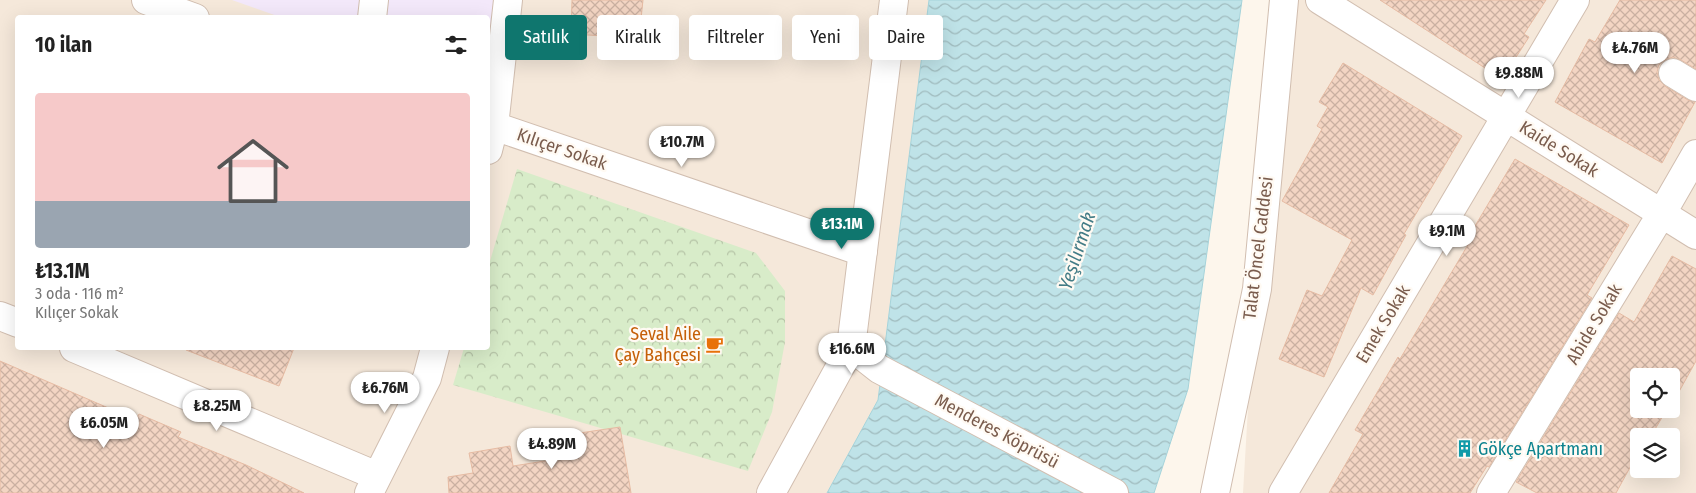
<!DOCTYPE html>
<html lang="tr">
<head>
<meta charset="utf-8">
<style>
	:root { --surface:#fff; --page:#f2f2f2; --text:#222; --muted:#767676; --line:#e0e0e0; --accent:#0f766e }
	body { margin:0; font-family:"Fira Sans Condensed",sans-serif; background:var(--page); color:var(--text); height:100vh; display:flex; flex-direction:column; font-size:19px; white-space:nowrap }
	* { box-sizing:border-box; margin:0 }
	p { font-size:16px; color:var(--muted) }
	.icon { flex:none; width:28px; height:28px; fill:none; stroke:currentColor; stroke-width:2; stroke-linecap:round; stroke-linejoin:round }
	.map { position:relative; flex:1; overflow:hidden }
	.panel { position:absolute; left:15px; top:15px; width:475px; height:335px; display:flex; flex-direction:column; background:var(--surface); border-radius:5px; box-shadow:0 5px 20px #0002 }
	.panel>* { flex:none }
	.top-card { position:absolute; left:505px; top:15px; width:475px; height:45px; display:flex; gap:10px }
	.tools { position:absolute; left:1630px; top:368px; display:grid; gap:10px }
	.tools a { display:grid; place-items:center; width:50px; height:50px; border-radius:5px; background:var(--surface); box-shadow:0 5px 20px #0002; font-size:25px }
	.price { position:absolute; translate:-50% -42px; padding:0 11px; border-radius:18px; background:#fff; color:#222; font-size:16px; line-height:32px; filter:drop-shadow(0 1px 2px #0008) }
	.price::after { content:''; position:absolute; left:50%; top:30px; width:15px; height:11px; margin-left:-8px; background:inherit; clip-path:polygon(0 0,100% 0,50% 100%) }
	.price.active { background:var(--accent); color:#fff }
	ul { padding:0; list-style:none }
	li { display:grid; align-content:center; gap:10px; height:265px; padding:0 20px }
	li+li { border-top:1px solid var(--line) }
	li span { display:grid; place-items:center; height:155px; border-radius:5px; color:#555 }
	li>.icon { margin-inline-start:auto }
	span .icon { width:90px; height:90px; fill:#fffc; stroke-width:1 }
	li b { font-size:21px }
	h2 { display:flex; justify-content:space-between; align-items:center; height:60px; padding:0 20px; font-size:21px }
	.pill { padding:0 18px; border-radius:5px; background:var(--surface); box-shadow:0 5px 20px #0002; font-size:18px; line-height:45px }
	.pill.active { background:var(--accent); color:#fff }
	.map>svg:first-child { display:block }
	.residential { fill:#f5e8da; fill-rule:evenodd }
	.education { fill:#f3e8fa }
	.forest { fill:url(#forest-crowns) }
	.water { fill:url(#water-waves); stroke:#a5d3da }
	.building { fill:url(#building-cross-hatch); stroke:#e6bba3 }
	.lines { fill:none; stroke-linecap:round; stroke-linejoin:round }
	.minor-casing { stroke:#d1beb0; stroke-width:30 }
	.minor { stroke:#fff; stroke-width:28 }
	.labels { text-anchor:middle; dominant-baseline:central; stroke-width:4.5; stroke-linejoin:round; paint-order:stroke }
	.street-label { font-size:18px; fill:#7a5c4d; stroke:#fffaf3 }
	.food-label { font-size:18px; fill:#c56008; stroke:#fffaf3; text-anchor:end }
	.culture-label { font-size:18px; fill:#0d838f; stroke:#fffaf3; text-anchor:start }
	.water-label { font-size:19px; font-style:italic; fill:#437c86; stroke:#fffaf3 }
</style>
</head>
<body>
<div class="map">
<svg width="1696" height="493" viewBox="0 0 1696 493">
	<defs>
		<pattern id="forest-crowns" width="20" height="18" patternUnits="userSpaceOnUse" patternTransform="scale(1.25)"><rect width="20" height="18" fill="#d8ecc9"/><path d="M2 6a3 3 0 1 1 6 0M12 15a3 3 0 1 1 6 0" fill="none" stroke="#b4c2a5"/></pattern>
		<pattern id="water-waves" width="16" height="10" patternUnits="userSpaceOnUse" patternTransform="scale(1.25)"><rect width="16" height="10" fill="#bfe3e8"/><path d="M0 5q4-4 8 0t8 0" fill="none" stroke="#a0bbbe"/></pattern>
		<pattern id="building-cross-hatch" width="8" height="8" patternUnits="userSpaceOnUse" patternTransform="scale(1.25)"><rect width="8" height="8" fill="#f3d5c3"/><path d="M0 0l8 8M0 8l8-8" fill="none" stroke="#cab0a1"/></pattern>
	</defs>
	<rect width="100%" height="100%" fill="#fdf6ec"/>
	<path class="residential" d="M0 0H929L878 400 827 493H0ZM18 18H488V348H18Z
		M1272 0H1696V493H1243ZM1639 376H1671V409H1639ZM1639 436H1671V469H1639Z"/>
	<path class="education" d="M232 0H496L488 71V18L280 17Z"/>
	<path class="forest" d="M517 169 756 253 785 291V342L772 412 748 471 453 385 464 348H488V268Z"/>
	<path class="water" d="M929 0H1242L1188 389 1154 493H827L878 400Z"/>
	<path class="building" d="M572 0H643L639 38 571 34Z
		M1380 0H1546L1524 34 1529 37 1502 79Z
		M1620 0H1696V69L1681 60 1673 57 1665 60 1659 65 1657 72 1659 80 1665 86 1688 100 1695 102 1662 163 1555 102 1589 39 1595 42Z
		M1343 63 1462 136 1404 234 1406 235 1373 295 1361 288 1324 377 1279 359 1307 290 1322 296 1352 240 1282 201 1322 129 1317 126 1328 107 1319 102Z
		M1515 159 1629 225 1587 295 1592 298 1489 467 1487 466 1470 493H1329L1363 434 1355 430 1398 357 1400 359 1475 233 1472 231Z
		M1672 256 1696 269V361L1676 397 1674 396 1671 401V376H1639V409H1667L1651 436H1639V451L1616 493H1537L1516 482 1619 313 1634 322Z
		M186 348H294L279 386 186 350Z
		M0 361 136 420 139 414 181 432 178 437 246 465 304 493H0Z
		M620 427 631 493H449L448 477 473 473 469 453 510 446 513 466 577 456 573 434Z"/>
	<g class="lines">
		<defs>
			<path id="minor" d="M146 0 195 18
				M1320 0 1696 235
				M372 18 374 0
				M1673 73 1696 87
				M488 124 863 252
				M488 150 494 126 508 0
				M0 316 18 323
				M851 347 879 369 1114 493
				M74 348 377 476
				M369 493 427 378 435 348
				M771 493 851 347 894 0
				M1215 493 1257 289 1284 0
				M1283 493 1575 0
				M1491 493 1662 213 1696 154"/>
		</defs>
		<use href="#minor" class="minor-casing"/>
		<use href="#minor" class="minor"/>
	</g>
	<defs>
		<symbol id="cafe-bare" viewBox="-9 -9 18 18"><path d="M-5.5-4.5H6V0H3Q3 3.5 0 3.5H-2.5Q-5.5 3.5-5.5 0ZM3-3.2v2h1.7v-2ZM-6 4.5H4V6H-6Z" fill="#e8710a" stroke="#fffaf3" stroke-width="2.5" paint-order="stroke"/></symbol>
		<symbol id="building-bare" viewBox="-9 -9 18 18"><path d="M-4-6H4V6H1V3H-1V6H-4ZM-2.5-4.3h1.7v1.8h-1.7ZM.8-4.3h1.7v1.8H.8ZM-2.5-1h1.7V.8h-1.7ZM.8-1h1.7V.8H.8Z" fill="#0f9aa8" stroke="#fffaf3" stroke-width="2.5" paint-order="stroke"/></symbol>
	</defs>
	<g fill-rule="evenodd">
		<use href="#cafe-bare" x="702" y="332" width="25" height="25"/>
		<use href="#building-bare" x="1452" y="436" width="25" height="25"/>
	</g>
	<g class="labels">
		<g class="street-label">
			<text transform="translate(562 149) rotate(19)">Kılıçer Sokak</text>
			<text transform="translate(1559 149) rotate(32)">Kaide Sokak</text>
			<text transform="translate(1258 248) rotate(-83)">Talat Öncel Caddesi</text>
			<text transform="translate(1383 324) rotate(-59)">Emek Sokak</text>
			<text transform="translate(1594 324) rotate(-59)">Abide Sokak</text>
			<text transform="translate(997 431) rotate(28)">Menderes Köprüsü</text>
		</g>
		<g class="food-label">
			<text x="701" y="334">Seval Aile<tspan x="701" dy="21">Çay Bahçesi</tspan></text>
		</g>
		<g class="culture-label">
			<text x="1478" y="449">Gökçe Apartmanı</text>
		</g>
		<g class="water-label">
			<text transform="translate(1077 251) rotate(-72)">Yeşilırmak</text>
		</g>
	</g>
</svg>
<div class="tools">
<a><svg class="icon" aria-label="locate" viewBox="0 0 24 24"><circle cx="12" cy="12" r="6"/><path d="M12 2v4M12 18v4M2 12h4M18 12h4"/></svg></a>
<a><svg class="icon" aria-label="layers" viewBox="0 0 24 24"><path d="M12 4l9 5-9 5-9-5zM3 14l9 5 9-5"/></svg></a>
</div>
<b class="price" style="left:1635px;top:74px">₺4.76M</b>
<b class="price" style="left:1519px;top:99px">₺9.88M</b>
<b class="price" style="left:682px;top:168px">₺10.7M</b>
<b class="price active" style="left:842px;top:250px">₺13.1M</b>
<b class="price" style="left:1447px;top:257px">₺9.1M</b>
<b class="price" style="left:852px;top:375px">₺16.6M</b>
<b class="price" style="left:385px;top:414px">₺6.76M</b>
<b class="price" style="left:217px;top:432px">₺8.25M</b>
<b class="price" style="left:104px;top:449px">₺6.05M</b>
<b class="price" style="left:552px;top:470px">₺4.89M</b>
<div class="top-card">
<a class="pill active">Satılık</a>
<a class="pill">Kiralık</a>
<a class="pill">Filtreler</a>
<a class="pill">Yeni</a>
<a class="pill">Daire</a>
</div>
<section class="panel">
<h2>10 ilan<svg class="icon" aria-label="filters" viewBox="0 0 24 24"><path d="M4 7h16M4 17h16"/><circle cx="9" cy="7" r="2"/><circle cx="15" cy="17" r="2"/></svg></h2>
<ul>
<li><span style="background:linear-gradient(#f6c9c9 70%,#9aa5b1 0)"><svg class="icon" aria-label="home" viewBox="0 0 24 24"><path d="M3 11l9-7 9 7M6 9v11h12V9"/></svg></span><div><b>₺13.1M</b><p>3 oda · 116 m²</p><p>Kılıçer Sokak</p></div></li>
</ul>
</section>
</div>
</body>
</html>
